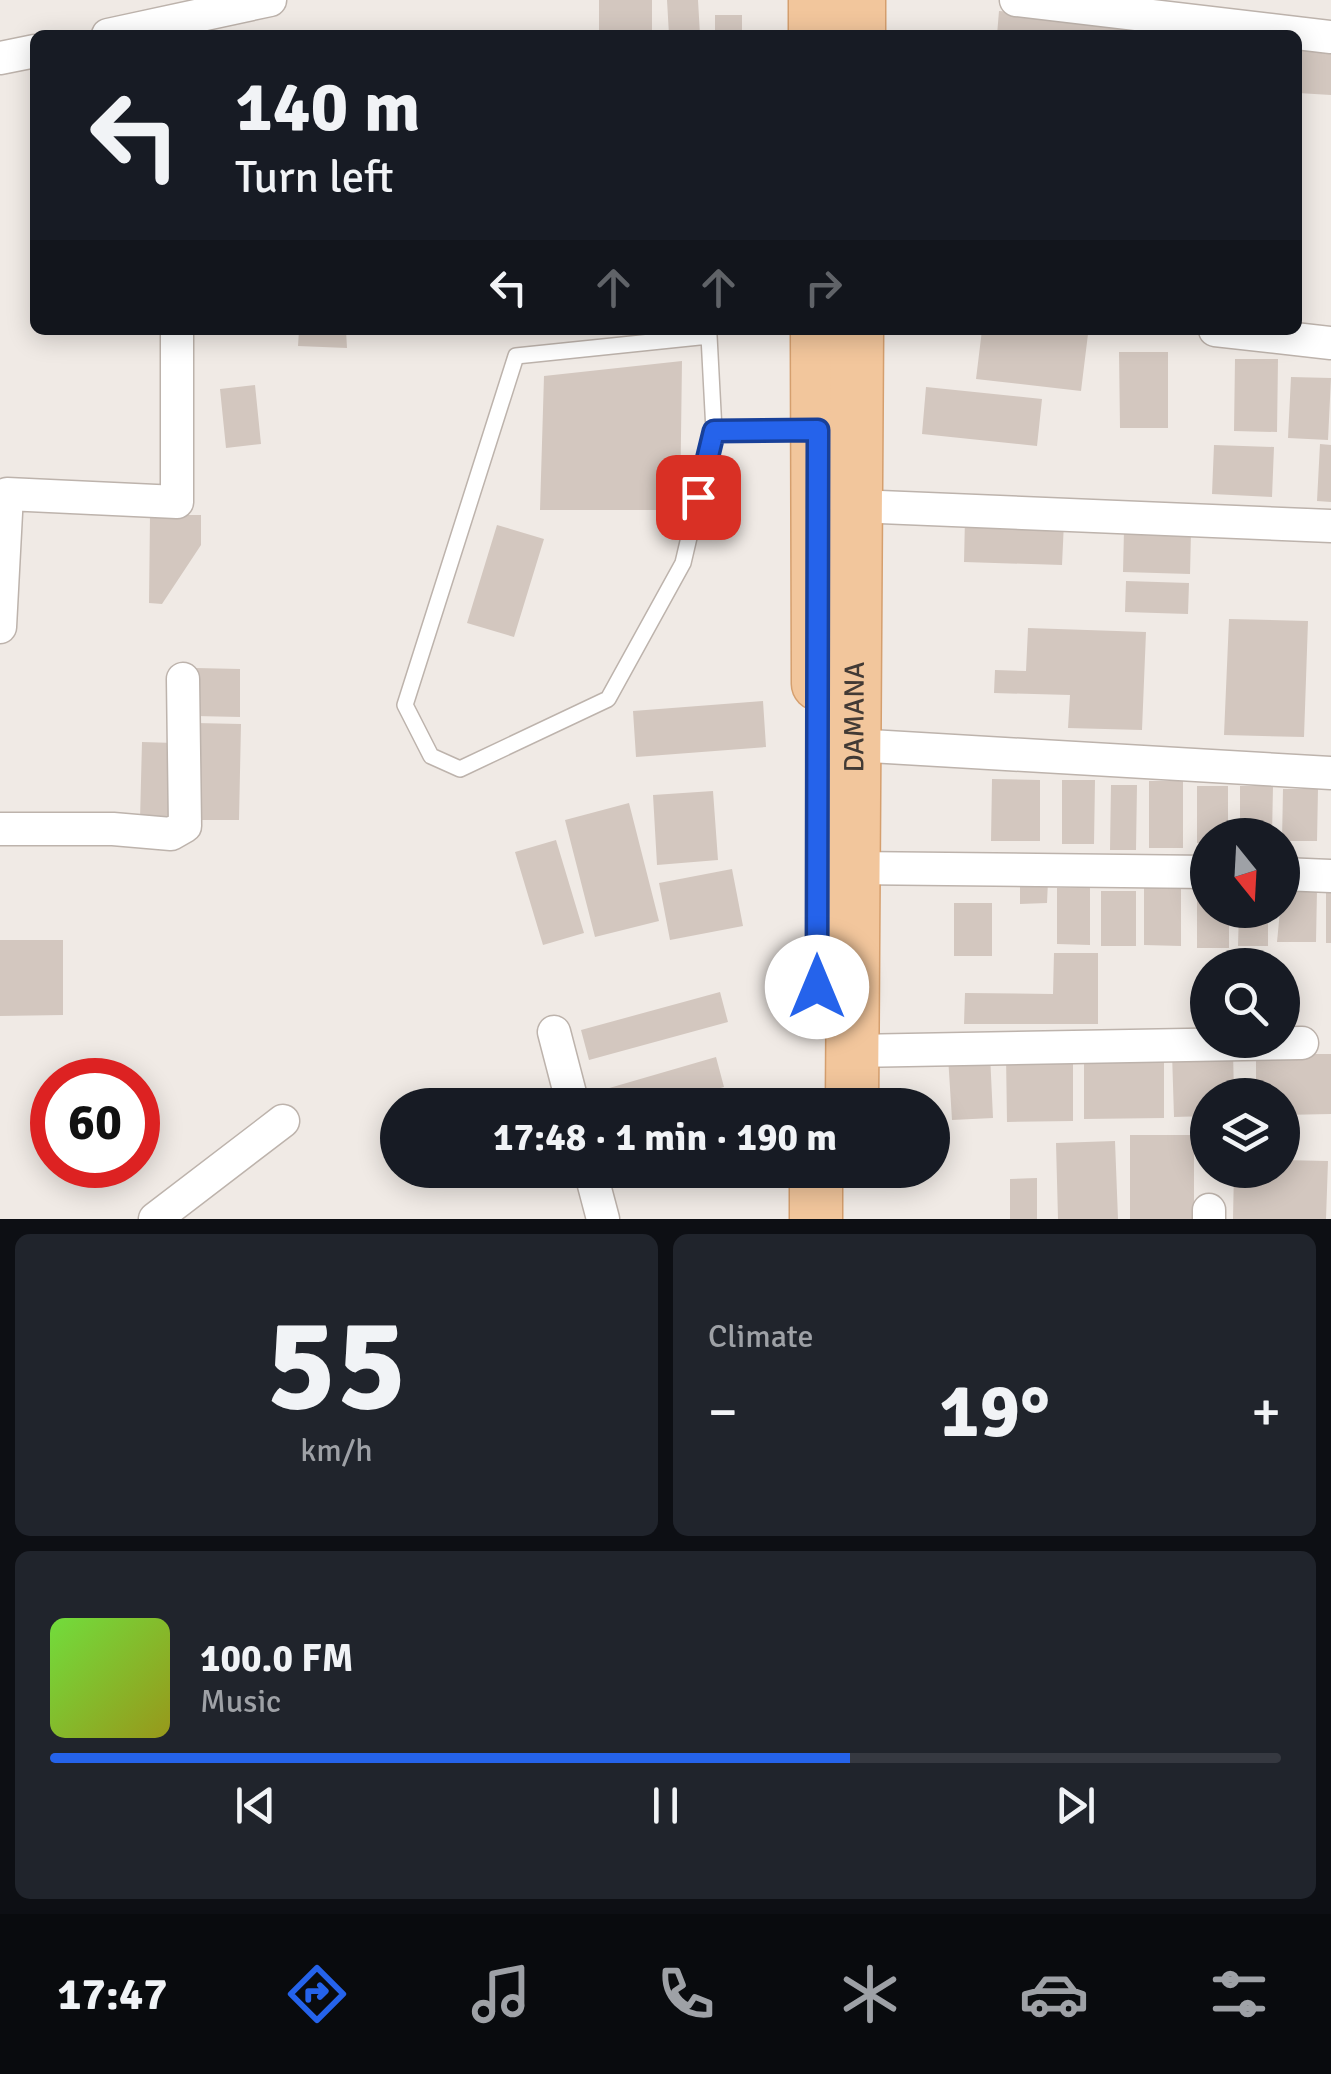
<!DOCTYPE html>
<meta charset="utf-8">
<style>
:root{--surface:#171b24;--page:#20242c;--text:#f1f3f6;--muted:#9ea1a6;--line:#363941;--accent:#2563eb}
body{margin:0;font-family:Signika,sans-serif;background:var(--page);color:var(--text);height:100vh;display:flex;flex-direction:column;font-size:38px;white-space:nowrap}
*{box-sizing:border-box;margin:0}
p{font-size:32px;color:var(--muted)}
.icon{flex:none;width:55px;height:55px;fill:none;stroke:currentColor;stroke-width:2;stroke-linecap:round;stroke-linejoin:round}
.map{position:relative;height:1219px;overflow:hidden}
.details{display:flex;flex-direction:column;gap:15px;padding:15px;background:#0d0f14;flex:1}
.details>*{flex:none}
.hud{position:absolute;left:30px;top:30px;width:1272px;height:305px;border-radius:15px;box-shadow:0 5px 25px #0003;background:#171b24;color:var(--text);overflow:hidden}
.needle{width:65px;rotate:162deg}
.tools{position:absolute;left:1190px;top:818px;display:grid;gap:20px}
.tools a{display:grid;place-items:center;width:110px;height:110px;border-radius:50%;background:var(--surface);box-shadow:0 5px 25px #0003;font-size:50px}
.speed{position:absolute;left:30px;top:1058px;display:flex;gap:20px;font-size:50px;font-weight:700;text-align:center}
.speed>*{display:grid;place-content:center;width:130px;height:130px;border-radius:50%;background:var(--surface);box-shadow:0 5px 25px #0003;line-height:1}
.speed .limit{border:15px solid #d22;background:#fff;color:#111}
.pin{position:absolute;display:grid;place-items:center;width:85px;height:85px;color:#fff;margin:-42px;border-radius:20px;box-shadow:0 5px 15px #0006}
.me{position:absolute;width:110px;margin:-55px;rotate:0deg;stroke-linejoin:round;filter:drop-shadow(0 0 8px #0008)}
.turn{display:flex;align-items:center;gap:35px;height:210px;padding:0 40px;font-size:45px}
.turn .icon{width:130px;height:130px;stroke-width:2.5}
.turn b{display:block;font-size:70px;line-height:85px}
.lanes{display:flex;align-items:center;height:95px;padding:0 40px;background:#0003;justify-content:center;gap:50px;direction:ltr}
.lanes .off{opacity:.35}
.big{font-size:75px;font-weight:700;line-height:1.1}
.details .card{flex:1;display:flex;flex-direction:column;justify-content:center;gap:15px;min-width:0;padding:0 35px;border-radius:15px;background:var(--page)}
.details .dial{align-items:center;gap:0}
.dial b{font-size:130px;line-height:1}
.song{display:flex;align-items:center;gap:30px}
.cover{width:120px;height:120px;border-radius:15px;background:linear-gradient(135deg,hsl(100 70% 55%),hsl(60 70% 35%))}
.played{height:10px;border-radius:5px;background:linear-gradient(90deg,var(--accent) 65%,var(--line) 65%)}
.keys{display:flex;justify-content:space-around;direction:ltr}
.heat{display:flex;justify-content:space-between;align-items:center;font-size:55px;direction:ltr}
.details .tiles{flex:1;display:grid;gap:15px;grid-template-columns:1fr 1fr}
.card:last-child{grid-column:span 2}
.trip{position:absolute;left:380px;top:1088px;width:570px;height:100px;border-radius:50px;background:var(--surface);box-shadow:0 5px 25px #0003;font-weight:700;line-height:100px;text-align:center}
.tabs{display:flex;height:160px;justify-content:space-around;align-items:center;background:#090b0e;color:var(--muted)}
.tabs .icon{width:70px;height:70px}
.tabs .selected{color:var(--accent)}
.tabs b{font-size:45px;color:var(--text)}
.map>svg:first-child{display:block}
.building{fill:#d3c7bf}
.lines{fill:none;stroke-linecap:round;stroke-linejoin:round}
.service-casing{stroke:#bdb3ac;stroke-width:18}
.minor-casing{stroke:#bdb3ac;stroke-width:35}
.primary-casing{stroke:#d59f6e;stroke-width:55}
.service{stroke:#fff;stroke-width:15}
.minor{stroke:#fff;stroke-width:32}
.primary{stroke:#f2c69c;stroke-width:52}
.route-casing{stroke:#184099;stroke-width:25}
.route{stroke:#2563eb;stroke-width:18}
.labels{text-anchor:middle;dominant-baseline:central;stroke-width:8;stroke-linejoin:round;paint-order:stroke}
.street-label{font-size:28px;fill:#423a35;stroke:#fff}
</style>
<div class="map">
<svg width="1331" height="1219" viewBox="0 0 1331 1219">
<rect width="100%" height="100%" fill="#f0eae5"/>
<path class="building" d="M599,0H652V35H599Z
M667,0H698L700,35H669Z
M999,11L1129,21L1128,35H997Z
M715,15H742V35H715Z
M1298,46L1331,48V95L1298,93Z
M299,330H346L347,348L298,346Z
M982,330L1088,334L1081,391L976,379Z
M1119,352H1168V428H1120Z
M1235,359H1278L1277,432L1234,431Z
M682,361L680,510H540L544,376Z
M1291,377L1331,378L1328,440L1288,438Z
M255,385L261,444L226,448L220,389Z
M926,387L1042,399L1037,446L922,434Z
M1320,444L1331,445V502L1317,501Z
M1214,445L1274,447L1272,497L1212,494Z
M150,515H201V545L162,604L149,603Z
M965,519L1064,522L1062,565L964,562Z
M497,525L544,539L514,637L467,623Z
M1124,530L1191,532L1190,574L1123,572Z
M1126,581L1189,583L1188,614L1125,612Z
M1229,619L1308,621L1304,737L1224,735Z
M1028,628L1146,632L1142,730L1068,728L1070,695L994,693L995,670L1026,671Z
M196,668L240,669V717L195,716Z
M763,701L766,747L636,757L633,711Z
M196,723L241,724L239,820H194Z
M142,742L175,743L174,821L140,820Z
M992,779L1040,780V841H991Z
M1062,780H1095L1094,844H1062Z
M1149,781H1183V848H1149Z
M1111,785H1137L1136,850H1110Z
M1197,786H1228V835H1208V843H1197Z
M1240,786H1273L1272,835H1240Z
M1283,789H1318L1317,841H1282Z
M713,791L718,860L657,865L653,795Z
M629,803L659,921L595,937L565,820Z
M556,840L584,933L543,945L515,852Z
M732,869L743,926L670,940L659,883Z
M1020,881H1048L1047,903L1020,904Z
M1144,887H1181V946L1144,945Z
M1057,888H1090V945L1057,944Z
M1197,888H1208V910H1229V948H1197Z
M1282,890H1317L1316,942H1277Z
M1326,890H1331V943H1326Z
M1101,891H1136V946H1101Z
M954,903H992V956H954Z
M1239,910H1268V946H1238Z
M0,940H63V1015L0,1016Z
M1054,953H1098V1024H964L965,993L1053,994Z
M720,992L728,1022L589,1060L581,1030Z
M1233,1052L1234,1095H1208V1116L1174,1117L1172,1053Z
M990,1054L993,1118L952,1120L948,1056Z
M1073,1054V1121L1007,1122L1006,1055Z
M1164,1054V1118L1084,1119V1055Z
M1256,1054H1331V1114L1282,1115V1095H1256Z
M716,1057L724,1087L662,1105H603L599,1091Z
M1130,1135H1194V1219H1130Z
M1115,1141L1118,1219H1058L1056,1143Z
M1282,1160L1328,1161L1326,1219H1233L1234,1170H1282Z
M1037,1178V1219H1010V1179Z"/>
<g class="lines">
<defs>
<path id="service" d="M714,431L709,336L516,356L405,705L431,756L460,769L608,699L683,563L714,431L809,430"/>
<path id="minor" d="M1016,0L1331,37
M108,35L270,0
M0,58L35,51
M1215,330L1331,343
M856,506L1331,526
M0,627L7,494L177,502V330
M853,745L1331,773
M0,829H113L171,834L185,826L183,679
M852,868L1208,872
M1282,874L1331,876
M554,1032L573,1105
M853,1051L1302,1043
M590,1170L603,1219
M1209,1210V1219
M155,1219L283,1121"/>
<g id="primary">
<path d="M815,0V35"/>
<path d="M859,35V0"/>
<path d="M817,330L818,684"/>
<path id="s1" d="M852,1105L857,330"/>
<path d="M816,1219V1170"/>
</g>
</defs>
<use href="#service" class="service-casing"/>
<use href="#minor" class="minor-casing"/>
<use href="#primary" class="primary-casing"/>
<use href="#service" class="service"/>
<use href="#minor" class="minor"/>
<use href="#primary" class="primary"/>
</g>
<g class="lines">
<defs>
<path id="route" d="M698,497L714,431L818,430L817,987"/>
</defs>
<use href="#route" class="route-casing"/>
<use href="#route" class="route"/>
</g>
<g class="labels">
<g class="street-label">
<text stroke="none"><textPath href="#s1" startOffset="388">DAMANA</textPath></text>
</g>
</g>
</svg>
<div class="tools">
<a><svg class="needle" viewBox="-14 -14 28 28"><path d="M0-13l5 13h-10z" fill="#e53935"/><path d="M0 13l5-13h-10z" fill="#9ea1a6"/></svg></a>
<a><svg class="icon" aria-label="search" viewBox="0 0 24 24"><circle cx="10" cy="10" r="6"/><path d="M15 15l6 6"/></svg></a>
<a><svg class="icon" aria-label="layers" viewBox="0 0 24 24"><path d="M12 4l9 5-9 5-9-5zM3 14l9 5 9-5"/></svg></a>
</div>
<div class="speed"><div class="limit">60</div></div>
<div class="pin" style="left:698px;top:497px;background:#d93025"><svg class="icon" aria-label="arrive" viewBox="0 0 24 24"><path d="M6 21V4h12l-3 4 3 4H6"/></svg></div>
<svg class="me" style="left:817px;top:987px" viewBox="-20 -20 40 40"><circle r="19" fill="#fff"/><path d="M0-13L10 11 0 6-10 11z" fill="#2563eb"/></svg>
<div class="trip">17:48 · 1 min · 190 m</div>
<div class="hud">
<div class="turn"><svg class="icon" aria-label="left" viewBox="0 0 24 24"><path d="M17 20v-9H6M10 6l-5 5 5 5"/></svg><div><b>140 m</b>Turn left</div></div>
<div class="lanes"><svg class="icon" aria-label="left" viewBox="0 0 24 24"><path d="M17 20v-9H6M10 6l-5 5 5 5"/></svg><svg class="icon off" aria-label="ahead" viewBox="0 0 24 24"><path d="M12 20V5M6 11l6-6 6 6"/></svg><svg class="icon off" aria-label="ahead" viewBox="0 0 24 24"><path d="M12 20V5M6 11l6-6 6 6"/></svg><svg class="icon off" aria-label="right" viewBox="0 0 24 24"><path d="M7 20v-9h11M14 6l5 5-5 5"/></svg></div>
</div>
</div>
<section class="details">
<div class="tiles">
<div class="card dial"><b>55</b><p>km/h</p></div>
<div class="card"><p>Climate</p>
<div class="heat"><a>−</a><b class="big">19°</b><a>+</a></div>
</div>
<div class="card">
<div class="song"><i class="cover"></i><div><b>100.0 FM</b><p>Music</p></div></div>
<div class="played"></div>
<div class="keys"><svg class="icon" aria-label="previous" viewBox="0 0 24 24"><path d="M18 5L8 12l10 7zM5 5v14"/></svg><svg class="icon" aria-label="pause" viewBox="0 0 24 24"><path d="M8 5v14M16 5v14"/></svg><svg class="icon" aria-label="next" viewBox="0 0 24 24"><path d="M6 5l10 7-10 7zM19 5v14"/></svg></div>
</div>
</div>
</section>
<nav class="tabs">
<b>17:47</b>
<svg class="icon selected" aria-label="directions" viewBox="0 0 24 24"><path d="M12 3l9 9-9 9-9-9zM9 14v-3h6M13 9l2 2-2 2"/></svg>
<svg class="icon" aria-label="music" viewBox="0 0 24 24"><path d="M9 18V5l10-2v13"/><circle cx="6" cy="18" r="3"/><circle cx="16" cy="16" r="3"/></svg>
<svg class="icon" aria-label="phone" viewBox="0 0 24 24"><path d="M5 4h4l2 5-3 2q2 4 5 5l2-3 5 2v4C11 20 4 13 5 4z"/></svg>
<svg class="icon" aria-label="climate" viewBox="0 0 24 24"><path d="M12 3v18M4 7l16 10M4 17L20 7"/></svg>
<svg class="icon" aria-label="car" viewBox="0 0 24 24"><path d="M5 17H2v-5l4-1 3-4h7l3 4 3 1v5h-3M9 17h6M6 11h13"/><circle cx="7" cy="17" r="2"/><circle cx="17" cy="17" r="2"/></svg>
<svg class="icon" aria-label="filters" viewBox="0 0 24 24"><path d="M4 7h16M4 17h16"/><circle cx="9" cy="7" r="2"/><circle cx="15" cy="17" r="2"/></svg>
</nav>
